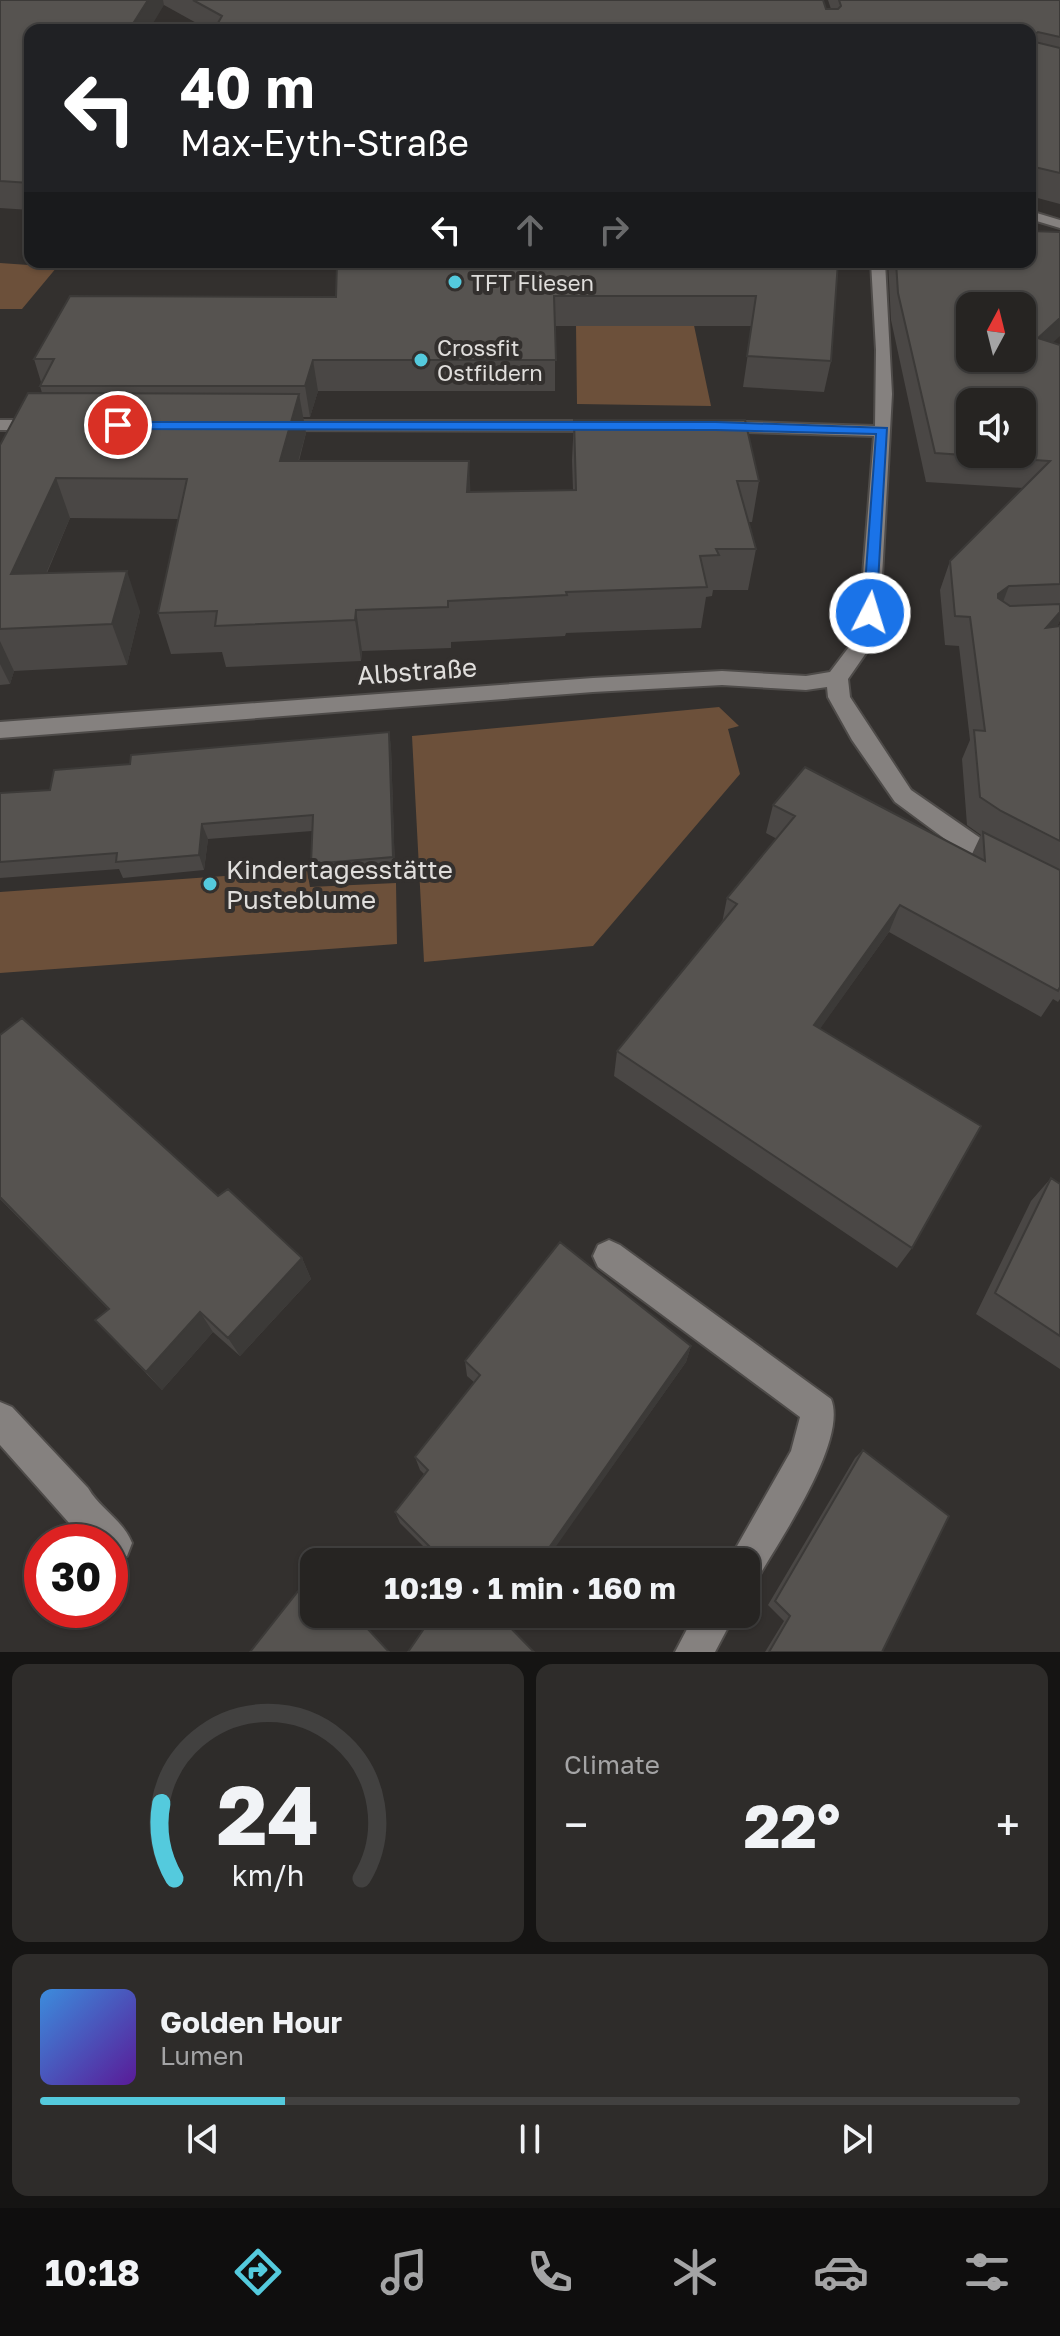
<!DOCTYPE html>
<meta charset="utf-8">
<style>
:root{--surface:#262422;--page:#2e2c2a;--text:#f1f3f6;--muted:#a4a4a5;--line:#424140;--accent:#54cadd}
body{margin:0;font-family:"Golos Text",sans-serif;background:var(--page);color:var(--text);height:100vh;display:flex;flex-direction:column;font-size:30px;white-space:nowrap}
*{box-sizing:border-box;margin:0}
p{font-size:26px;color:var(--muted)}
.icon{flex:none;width:44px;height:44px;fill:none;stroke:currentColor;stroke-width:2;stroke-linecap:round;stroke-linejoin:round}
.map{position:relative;height:1652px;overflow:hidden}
.sheet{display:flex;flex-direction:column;gap:12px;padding:12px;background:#151413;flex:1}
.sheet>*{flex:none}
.hud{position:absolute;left:24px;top:24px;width:1012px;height:244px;border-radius:16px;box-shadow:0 2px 6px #0004,0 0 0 2px var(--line);background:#202124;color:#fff;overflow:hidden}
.needle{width:52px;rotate:7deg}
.buttons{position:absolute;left:956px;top:292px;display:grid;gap:16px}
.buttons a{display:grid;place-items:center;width:80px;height:80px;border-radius:16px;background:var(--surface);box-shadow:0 2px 6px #0004,0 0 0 2px var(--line);font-size:40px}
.speed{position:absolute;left:24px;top:1524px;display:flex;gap:16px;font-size:40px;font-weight:700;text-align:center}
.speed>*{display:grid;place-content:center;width:104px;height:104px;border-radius:50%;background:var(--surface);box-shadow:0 2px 6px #0004,0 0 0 2px var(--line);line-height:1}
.speed .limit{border:12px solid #d22;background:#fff;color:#111}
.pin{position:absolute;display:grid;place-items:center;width:68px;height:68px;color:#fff;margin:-34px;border:4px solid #fff;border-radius:50%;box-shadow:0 2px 8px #0007}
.me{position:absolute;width:88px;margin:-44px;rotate:5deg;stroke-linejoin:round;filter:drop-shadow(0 0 6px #0008)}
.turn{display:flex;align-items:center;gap:28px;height:168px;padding:0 24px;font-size:36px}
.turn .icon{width:104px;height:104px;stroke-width:2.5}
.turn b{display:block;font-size:56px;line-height:68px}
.lanes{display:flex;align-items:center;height:76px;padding:0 24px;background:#0003;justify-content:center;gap:40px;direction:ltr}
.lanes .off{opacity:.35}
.big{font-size:60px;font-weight:700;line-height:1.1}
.sheet .widget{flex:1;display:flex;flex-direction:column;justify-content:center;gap:12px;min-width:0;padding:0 28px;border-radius:16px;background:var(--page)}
.sheet .dial{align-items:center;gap:0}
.dial svg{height:208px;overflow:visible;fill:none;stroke:var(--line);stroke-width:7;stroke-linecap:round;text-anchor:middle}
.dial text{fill:var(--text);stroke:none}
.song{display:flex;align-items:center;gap:24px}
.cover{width:96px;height:96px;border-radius:12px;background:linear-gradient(135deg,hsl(210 70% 55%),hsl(270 70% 35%))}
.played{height:8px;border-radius:4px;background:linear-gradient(90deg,var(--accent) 25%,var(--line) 25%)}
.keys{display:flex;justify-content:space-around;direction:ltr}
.heat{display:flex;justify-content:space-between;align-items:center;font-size:44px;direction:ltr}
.sheet .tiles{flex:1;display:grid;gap:12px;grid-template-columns:1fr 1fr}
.widget:last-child{grid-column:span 2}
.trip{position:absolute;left:300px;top:1548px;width:460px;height:80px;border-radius:16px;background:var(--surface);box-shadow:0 2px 6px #0004,0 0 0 2px var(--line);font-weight:700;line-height:80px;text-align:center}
.dock{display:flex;height:128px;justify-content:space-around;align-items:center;background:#0f0e0e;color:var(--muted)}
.dock .icon{width:56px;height:56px}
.dock .on{color:var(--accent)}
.dock b{font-size:36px;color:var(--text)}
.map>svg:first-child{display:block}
.green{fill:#6c503a}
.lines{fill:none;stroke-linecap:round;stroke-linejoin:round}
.street-casing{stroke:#4e4b49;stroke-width:4}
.street{fill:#85817f;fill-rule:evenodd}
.wall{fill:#4a4745}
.shaded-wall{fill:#3c3a38}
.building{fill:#565350;stroke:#3c3a38;stroke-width:2;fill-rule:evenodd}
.route{fill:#1a73e8;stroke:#114b97;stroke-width:2}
.poi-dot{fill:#54cadd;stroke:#33302e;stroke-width:3}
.labels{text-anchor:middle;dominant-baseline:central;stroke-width:8;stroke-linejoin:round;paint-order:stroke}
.far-poi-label{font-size:22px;fill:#e0dedc;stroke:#33302e;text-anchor:start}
.street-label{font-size:26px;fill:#e0dedc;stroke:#33302e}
.poi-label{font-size:26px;fill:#e0dedc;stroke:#33302e;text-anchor:start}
</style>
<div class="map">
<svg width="1060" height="1652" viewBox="0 0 1060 1652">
<rect width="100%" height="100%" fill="#33302e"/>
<path class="green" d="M0,263L57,267L22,309H0Z
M692,316L711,406L577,404L576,325Z
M719,707L739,726L728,729L740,774L593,946L424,962L412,736Z
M307,870L310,887L396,883L397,944L0,973V892Z"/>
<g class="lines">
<defs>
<path id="street" d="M1030,211L1060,220V228L1030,219Z
M871,262H885L892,394L880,613L875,640L848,679L850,697L911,790L986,842L1060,880V902L968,856L895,802L852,740L828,697L827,687L806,690L722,685L593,692L0,738V722L593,678L722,671L806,676L830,672L855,639L860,613L874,436L713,431L705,426L713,421L875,426L876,350Z
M0,420H44L52,425L44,430H0Z
M273,421H604L612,426L604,431L267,430L265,426L267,422Z
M609,1240L620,1245L831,1399C848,1440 781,1538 759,1576L746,1581V1562H728L791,1451L800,1417L598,1267L593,1256L598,1245Z
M0,1402L12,1407L88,1488C100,1509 123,1520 132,1543L127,1556L114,1561L110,1560V1542H86L0,1445Z
M695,1614H735L715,1652H675Z"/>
</defs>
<use href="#street" class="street-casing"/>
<use href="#street" class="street"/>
</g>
<path class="wall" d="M0,0H823L826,9H831L828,0H1060V204L1030,196V30H209L164,5L30,30V210L0,208Z
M838,262L831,361L824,392L743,387L752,326H555V391H318L310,417H303L306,433L299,461L470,492L573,490L572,460L574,420L759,481L752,522H748L756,549L748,590H713L712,596L706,597L701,628L566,633L565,636L451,642V648L362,651L361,661L226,667L222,652L171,654L158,613L179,519L70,518L47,573L140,611L127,665L14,671L10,684L0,685V445L42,393L40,386L41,382L34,359L336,297Z
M888,262H1030L1053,343L1060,345V620L1057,627L1060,626V999L1058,1002L1053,999L1041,1017L889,932L820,1028L912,1248L897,1268L614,1076L617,1051L722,923L727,898L777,839L766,833L773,805L972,854L981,835L967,825L962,759L970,740L959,646L945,645L940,590L950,561L1023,488L926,482L891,320Z
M389,732L391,748L395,872L315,879L311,864L312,831L208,839L204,870L123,878L119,869L0,878V793L50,790Z
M0,1035L302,1258L311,1279L240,1356L213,1332L162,1390L113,1339L108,1309L0,1199Z
M1051,1178L1060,1184V1369L976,1314L1031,1201Z
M691,1346L686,1362L544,1562H439L400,1523L395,1512L424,1474L420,1470L415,1457L475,1383L467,1376L465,1361Z
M863,1450L882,1652H765L784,1621L768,1605L855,1458Z"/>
<path class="shaded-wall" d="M148,0H163L164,5L149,30H129Z
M1060,318V336L1028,366L1038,338Z
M313,360L318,391L310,417L305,386Z
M299,394L306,433L287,501L280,461Z
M469,461L471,502L467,492Z
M56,478L70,518L28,615L11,574Z
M127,571L140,611L127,665L112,624Z
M1009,586L998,615V594Z
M356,610L362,651L361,661L355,620Z
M1060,612V620L1054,633L1046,628Z
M0,641L14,671L10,684L0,664Z
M389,732L391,748L395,872L393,857Z
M202,824L208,839L204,870L199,855Z
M900,905L889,932L805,1050L814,1025Z
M302,1258L311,1279L240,1356L228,1338Z
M200,1312L213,1332L162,1390L146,1372Z
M691,1346L686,1362L545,1562H539Z
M502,1614H508L501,1624L500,1617Z"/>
<path class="building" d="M0,0H148L129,30H30V183L0,181Z
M193,0H823L826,9H838L841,6L839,0H1060V37L1038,32L1034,35L1035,42L1060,48V173L1030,166V30H214L222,16Z
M1030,231L1060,232V318L1038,338L1060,345V584L1009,586L998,594V598L1010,606L1060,604V612L1046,628L1060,626V841L1001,811L980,797L974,730L985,731L970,617L955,616L950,561L1050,461L935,453L898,293L896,262H1030ZM970,306H1022V358H970ZM970,402H1022V454H970Z
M337,262H838L831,361L747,356L756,296H554L556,360H313L305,386H40L54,359H34L70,296L336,297Z
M28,393L299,394L280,461H469L467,492L576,490L574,420H745L759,481H737L756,549H716L719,555L700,556L707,587L566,592L567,595L448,601V607L356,610L355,620L215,626L217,611L158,613L187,479L56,478L11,574L127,571L112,624L0,629V445Z
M389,732L393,857L311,864L313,815L202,824L199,855L116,862L117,853L0,862V793L50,790L54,770L130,764L131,755Z
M805,767L985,861L983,832L1060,870V987L1058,991L900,905L814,1025L981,1126L912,1248L617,1051L737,904L727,898L795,816L773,805Z
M22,1018L218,1196L228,1189L302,1258L228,1338L200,1312L146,1372L95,1320L109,1309L0,1197V1035Z
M1051,1178L1060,1184V1336L995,1293Z
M560,1242L691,1346L539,1562H445L395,1512L428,1470L415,1457L480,1375L465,1361Z
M863,1450L949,1516L882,1652H769L790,1616L775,1601Z
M314,1571V1614H354L389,1652H250Z
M434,1614H502L500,1617L534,1652H408Z"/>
<path class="route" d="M716,422L887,428L876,617L870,618L863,613L876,434L716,430L118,429L111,425L118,422Z"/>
<g class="poi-dot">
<circle cx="455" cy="282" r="8"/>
<circle cx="421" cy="360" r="8"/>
<circle cx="210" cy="884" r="8"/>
</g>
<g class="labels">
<g class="far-poi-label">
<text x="471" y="282">TFT Fliesen</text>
<text x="437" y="347">Crossfit<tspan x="437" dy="25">Ostfildern</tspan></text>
</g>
<g class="street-label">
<text transform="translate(417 671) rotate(-4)">Albstraße</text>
</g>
<g class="poi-label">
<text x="226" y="869">Kindertagesstätte<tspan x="226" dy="30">Pusteblume</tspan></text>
</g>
</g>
</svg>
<div class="buttons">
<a><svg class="needle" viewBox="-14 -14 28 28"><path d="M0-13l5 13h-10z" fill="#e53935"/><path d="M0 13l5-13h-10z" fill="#a4a4a5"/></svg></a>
<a><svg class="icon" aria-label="sound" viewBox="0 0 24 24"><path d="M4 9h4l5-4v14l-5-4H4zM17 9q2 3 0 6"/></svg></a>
</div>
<div class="speed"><div class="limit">30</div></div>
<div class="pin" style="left:118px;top:425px;background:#d93025"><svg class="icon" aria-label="arrive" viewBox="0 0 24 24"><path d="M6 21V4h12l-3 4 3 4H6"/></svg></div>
<svg class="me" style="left:870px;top:613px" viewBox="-20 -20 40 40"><circle r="17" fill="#1a73e8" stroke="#fff" stroke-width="3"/><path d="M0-11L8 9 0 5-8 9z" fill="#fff"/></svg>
<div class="trip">10:19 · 1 min · 160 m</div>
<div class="hud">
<div class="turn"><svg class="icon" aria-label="left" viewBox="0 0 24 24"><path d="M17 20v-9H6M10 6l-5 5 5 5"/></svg><div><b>40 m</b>Max-Eyth-Straße</div></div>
<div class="lanes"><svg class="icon" aria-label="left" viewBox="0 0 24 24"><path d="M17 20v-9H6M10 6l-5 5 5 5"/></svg><svg class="icon off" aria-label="ahead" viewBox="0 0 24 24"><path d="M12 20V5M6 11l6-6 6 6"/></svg><svg class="icon off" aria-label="right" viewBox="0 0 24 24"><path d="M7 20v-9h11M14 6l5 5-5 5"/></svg></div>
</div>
</div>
<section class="sheet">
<div class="tiles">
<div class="widget dial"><svg viewBox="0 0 100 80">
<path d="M14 69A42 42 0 1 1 86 69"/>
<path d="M14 69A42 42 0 0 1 9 40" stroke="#54cadd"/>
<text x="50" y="56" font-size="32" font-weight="700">24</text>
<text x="50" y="72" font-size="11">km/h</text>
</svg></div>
<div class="widget"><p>Climate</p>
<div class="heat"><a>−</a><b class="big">22°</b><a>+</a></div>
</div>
<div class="widget">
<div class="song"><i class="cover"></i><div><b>Golden Hour</b><p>Lumen</p></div></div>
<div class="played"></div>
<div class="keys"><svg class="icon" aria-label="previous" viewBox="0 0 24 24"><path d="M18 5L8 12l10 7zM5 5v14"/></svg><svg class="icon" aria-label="pause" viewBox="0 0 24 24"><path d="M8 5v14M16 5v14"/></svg><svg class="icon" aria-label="next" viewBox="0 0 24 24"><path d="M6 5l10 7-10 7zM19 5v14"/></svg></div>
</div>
</div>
</section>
<nav class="dock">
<b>10:18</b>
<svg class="icon on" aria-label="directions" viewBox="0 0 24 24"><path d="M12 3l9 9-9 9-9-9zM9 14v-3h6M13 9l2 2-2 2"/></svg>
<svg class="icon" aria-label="music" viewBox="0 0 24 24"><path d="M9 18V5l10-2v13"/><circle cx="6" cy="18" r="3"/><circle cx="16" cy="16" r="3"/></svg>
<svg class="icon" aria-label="phone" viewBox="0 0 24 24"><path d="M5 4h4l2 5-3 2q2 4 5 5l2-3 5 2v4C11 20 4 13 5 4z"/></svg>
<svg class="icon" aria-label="climate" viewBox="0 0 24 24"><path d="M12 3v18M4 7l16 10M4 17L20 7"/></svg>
<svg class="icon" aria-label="car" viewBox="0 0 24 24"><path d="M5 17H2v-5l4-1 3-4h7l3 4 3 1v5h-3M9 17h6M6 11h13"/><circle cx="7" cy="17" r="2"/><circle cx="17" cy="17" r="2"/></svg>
<svg class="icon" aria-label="filters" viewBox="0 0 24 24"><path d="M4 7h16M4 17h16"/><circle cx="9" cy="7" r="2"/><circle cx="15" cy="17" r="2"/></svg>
</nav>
